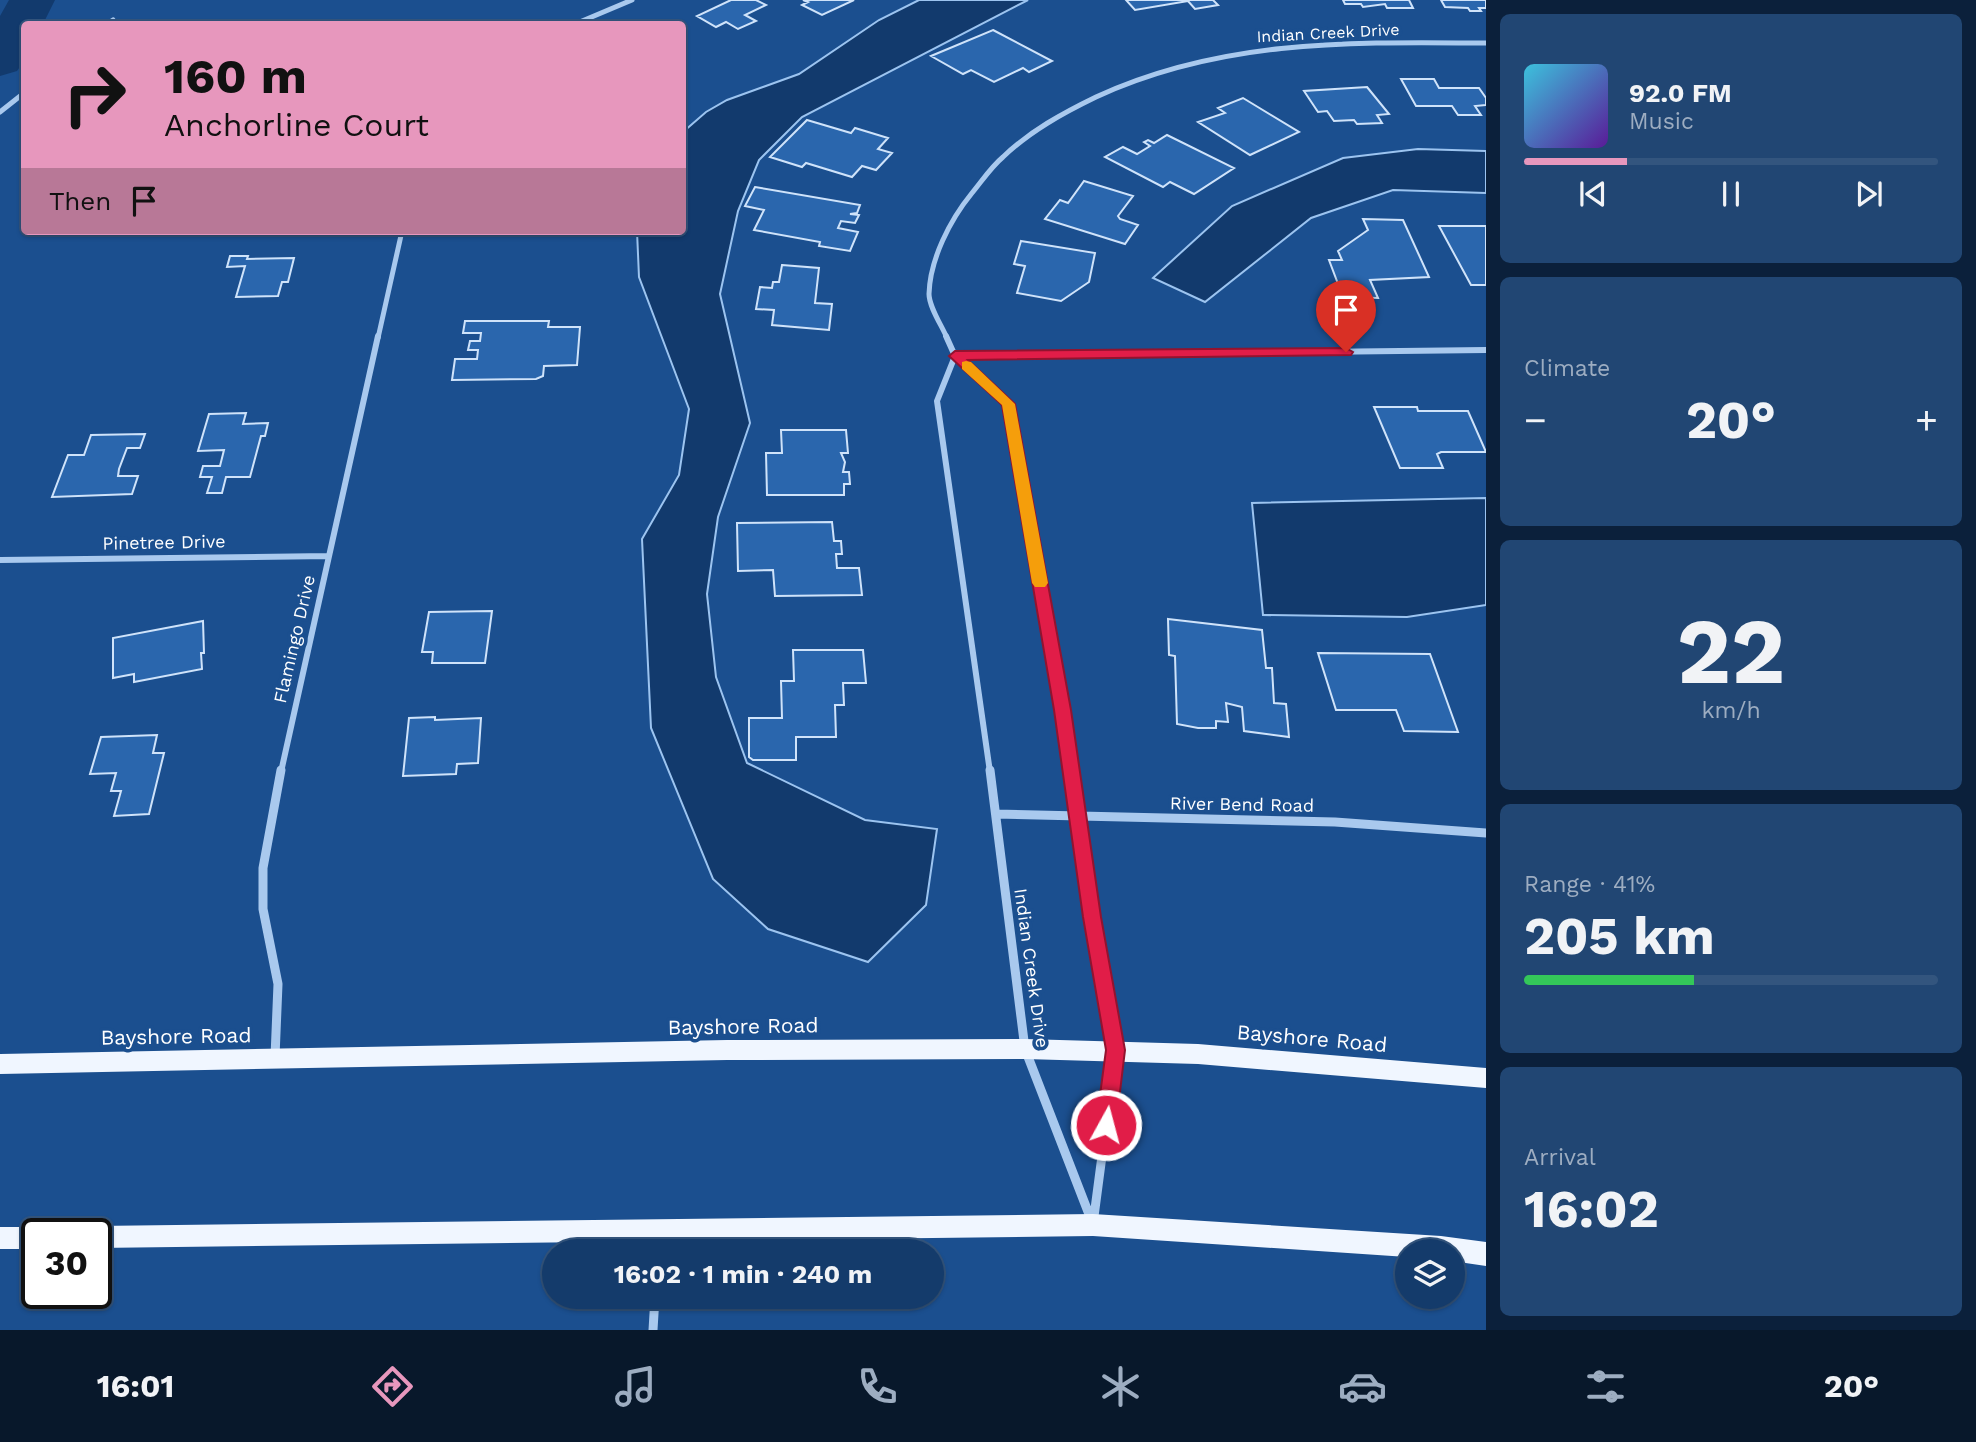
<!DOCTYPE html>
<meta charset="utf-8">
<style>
:root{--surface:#143b6b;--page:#214673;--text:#f1f3f6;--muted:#9dadc1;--line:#33557e;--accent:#e797bd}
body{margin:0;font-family:"Work Sans",sans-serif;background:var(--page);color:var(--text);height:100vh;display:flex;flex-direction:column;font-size:26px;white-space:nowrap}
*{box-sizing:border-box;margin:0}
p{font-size:23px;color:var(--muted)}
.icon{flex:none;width:38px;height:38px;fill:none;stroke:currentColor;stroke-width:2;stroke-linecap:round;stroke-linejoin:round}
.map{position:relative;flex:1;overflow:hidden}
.side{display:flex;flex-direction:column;gap:14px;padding:14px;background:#0b203b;width:490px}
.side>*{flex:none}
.guide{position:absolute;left:21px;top:21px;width:665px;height:214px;border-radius:7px;box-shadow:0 2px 5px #0004,0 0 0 2px var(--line);background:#e797bd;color:#111;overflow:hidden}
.controls{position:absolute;left:1395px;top:1239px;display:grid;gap:14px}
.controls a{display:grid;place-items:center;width:70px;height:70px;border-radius:50%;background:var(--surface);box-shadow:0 2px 5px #0004,0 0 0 2px var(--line);font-size:35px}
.speed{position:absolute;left:21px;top:1218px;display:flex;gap:14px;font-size:35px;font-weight:700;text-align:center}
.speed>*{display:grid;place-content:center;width:91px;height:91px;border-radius:50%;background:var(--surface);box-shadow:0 2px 5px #0004,0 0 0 2px var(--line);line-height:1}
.speed .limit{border:4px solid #111;border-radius:10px;background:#fff;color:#111}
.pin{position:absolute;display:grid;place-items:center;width:60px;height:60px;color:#fff;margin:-72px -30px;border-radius:50% 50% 50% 0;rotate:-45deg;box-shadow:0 0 7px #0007}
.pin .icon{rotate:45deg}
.me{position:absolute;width:77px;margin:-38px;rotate:7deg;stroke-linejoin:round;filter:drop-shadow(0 0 5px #0008)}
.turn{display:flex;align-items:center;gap:24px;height:147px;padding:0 28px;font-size:32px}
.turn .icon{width:91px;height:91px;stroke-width:2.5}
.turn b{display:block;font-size:49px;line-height:60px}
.then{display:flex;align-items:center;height:66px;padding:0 28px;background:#0003;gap:14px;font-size:26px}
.big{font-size:52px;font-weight:700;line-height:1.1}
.side .tile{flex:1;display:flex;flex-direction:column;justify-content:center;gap:10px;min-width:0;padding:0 24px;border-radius:10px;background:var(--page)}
.side .dial{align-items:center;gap:0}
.dial b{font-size:91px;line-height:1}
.song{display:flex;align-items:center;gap:21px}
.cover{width:84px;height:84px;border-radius:10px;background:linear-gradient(135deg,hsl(190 70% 55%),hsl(270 70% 35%))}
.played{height:7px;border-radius:4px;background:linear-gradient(90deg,var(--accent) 25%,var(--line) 25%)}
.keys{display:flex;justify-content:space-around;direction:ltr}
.heat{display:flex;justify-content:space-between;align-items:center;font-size:38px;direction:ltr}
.charge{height:10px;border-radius:5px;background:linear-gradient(90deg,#34c759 41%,var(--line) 0)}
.trip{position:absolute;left:542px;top:1239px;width:402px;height:70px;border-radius:35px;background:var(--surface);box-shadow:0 2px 5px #0004,0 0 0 2px var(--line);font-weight:700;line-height:70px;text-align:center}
.dock{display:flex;height:112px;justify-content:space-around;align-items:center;background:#08182b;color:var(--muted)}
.dock .icon{width:49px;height:49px}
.dock .active{color:var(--accent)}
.dock b{font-size:32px;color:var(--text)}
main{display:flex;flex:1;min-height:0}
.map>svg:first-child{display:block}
.water{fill:#123a6d;stroke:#9cc4f0;stroke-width:2}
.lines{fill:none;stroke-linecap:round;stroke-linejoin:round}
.river{fill:#123a6d;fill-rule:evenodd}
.building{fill:#2a66ad;stroke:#cfe3fa;stroke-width:2}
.minor-far2{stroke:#a9c9ee;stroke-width:5}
.minor-far1{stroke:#a9c9ee;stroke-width:6}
.minor{stroke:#a9c9ee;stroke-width:9}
.primary{fill:#f0f6ff;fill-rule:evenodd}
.route{fill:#e11d48;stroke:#92132f;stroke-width:2}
.slow{fill:#f59e0b}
.labels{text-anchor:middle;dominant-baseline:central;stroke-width:7;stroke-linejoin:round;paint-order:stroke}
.far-street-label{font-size:16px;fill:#fff;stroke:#1b4f8f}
.street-label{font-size:18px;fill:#fff;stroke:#1b4f8f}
.near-street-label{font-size:21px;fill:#fff;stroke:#1b4f8f}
</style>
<main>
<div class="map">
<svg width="1486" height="1330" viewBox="0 0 1486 1330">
<rect width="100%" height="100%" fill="#1b4f8f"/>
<path class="water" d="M919,0H1028L802,117L759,160L738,211L720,294L750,423L718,517L707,594L716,677L747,763L865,820L937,829L926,905L868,962L768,929L713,879L651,728L642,539L679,475L689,409L639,277L637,231H682L683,132L706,112L727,100L799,74L879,20Z
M1418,149L1486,151V193L1393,190L1311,218L1205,302L1153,278L1232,206L1343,158Z
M1486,498V605L1407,617L1263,615L1252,503Z"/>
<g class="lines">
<path class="river" d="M9,0H55L43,24H24V61L17,71L0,76V16Z"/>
</g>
<path class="building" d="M731,0H756L766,5L745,15L756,21L738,29L726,22L716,27L697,16Z
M803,0H854L822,15L802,5L808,2Z
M1126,0H1213L1218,5L1195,9L1188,1L1135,10Z
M1343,0H1409L1413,8H1387L1385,4L1363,7L1361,4H1345Z
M1441,0H1486V8H1479L1481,11H1470L1468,8L1445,7Z
M993,30L1052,61L1029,72L1023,68L994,82L971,70L963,74L931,56Z
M1401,79H1434L1439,88H1479L1486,98V105L1475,106L1481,115H1458L1452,106H1416Z
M1367,87L1389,114L1377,115L1382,123L1357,124L1354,120L1334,121L1327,111L1318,112L1304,91Z
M1243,98L1299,132L1250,155L1198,122L1225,113L1218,108Z
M807,120L851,133L855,128L888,138L878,149L892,153L876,170L862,166L852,177L806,163L802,167L770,157Z
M1167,135L1234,168L1194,194L1170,182L1163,187L1105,157L1123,147L1137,154L1150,146L1144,142L1148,140L1154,143Z
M1084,181L1133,196L1118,216L1120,219L1138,225L1125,244L1045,219L1060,200L1068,203Z
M755,187L860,205L857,213L850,214L859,215L855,223L841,221L838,228L858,232L850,251L819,246L820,242L754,230L764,210L745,206Z
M1363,219L1403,220L1429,277L1370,280L1378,298L1343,297L1329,260H1342L1338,251L1368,230Z
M1439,226H1486V285H1471Z
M489,231H574L488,236Z
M1021,241L1095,253L1089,282L1061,301L1017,293L1025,266L1014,264Z
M230,256H248L247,259L294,258L288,282H282L278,296L236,297L245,266L227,267Z
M782,265L819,268L815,303L832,304L829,330L772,325L774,310L756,309L760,287L772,288L773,282H779Z
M465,321H549L548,327H580L577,365L544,366L543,376L536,379L452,380L455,359H477L478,350H468L470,341H480L481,333H463Z
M1374,407H1417L1418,411H1468L1486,452H1441L1437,454L1443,468H1400Z
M246,413L243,424L268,423L265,436H261L250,477H226L222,493H207L212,477H200L203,466H220L224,450L198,451L209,414Z
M781,430H846L848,453H841L845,462L843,472H849L850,484H844V495H767L766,453H782Z
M145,434L140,448H127L119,469L118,476H138L132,494L52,497L68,455H84L91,435Z
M832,522L834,541H841L842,554H836L837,568H859L862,595L775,596L773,570L738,571L737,523Z
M492,611L485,663H432L433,652H422L429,612Z
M1168,619L1262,630L1266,668H1272L1274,703L1286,704L1289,737L1244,731L1242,707L1226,703L1228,722L1216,721V728H1198L1177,724L1175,656L1169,655Z
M203,621L204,653H201L202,669L134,682V674L113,678V638Z
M793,650H863L866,683H843L844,705H835L836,737H796V760H753L749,757V718H782L781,681H794Z
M1318,653L1430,654L1458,732L1404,731L1396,710H1336Z
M435,717V720L481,718L478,763L457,764L456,774L403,776L409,718Z
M157,735L153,753H164L149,814L114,816L121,791H111L116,773L90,774L101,737Z"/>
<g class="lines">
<path class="minor-far2" d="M107,24L113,20
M575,24L632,0
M0,112L24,93
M378,338L402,231
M947,338C942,326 929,307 929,294C930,259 950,220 972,193C982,181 991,167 1003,157C1030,131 1063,113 1096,97C1222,39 1351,42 1486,43"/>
<path class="minor-far1" d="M946,336L955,356L1009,404L1071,772
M955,356L937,401L990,772
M956,356L1486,350
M0,560L329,556
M281,772L378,336"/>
<path class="minor" d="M990,770L1025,1049L1092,1222
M1071,770L1092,917L1116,1050L1093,1224
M996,814L1335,822L1486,833
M275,1057L278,984L263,909V868L281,770
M656,1251L657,1233
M653,1330L655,1297"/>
<path class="primary" d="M1025,1039L1198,1044L1486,1068V1088L1198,1064L1025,1059L727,1060L0,1074V1054L727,1040Z
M1093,1214L1441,1236L1486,1242V1266L1452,1261V1251H1407V1257L1093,1236L96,1248V1234H86L88,1229L96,1226Z
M0,1227H37L45,1230L47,1234H37V1249H0Z"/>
</g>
<path class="route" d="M1346,348L1353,352L1351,355L968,360L1015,404L1071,710L1101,917L1125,1050L1116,1125L1113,1132L1106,1134L1099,1132L1096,1125L1106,1050L1083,917L1054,710L1002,405L949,356L955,351Z"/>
<path class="slow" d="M966,361L971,362L1015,404L1048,583L1045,587H1035L1032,583L1002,405L962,369V362Z"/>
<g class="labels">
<g class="far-street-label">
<text transform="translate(1328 33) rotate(-3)">Indian Creek Drive</text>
</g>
<g class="street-label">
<text transform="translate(164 542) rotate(-1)">Pinetree Drive</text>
<text transform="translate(294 639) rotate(-77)">Flamingo Drive</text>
<text transform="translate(1242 804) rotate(1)">River Bend Road</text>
<text transform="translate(1032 968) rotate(82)">Indian Creek Drive</text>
</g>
<g class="near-street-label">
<text transform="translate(743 1026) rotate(-1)">Bayshore Road</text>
<text transform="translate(176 1036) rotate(-1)">Bayshore Road</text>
<text transform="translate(1312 1038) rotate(5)">Bayshore Road</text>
</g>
</g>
</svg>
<div class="controls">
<a><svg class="icon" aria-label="layers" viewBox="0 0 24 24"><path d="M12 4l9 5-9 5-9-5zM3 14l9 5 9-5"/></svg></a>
</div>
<div class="speed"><div class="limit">30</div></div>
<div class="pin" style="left:1346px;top:352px;background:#d93025"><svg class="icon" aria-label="arrive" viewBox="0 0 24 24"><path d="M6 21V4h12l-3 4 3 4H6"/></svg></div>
<svg class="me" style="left:1106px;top:1125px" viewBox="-20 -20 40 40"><circle r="17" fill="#e11d48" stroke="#fff" stroke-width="3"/><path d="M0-11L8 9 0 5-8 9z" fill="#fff"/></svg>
<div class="trip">16:02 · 1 min · 240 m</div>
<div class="guide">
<div class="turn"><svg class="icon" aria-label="right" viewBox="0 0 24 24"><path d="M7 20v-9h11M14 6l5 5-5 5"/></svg><div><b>160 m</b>Anchorline Court</div></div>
<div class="then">Then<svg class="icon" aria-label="arrive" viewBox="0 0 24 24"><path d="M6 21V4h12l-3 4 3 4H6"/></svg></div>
</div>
</div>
<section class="side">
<div class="tile">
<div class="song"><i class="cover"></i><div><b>92.0 FM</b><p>Music</p></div></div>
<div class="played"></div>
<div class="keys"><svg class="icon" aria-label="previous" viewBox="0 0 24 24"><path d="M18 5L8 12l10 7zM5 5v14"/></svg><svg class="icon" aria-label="pause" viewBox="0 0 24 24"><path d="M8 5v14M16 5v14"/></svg><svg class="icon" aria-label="next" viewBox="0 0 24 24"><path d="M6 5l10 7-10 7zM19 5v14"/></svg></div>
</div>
<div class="tile"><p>Climate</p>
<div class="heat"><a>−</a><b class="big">20°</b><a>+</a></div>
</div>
<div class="tile dial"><b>22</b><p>km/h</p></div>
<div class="tile"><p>Range · 41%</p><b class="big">205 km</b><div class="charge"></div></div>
<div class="tile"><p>Arrival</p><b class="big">16:02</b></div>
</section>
</main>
<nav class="dock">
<b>16:01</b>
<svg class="icon active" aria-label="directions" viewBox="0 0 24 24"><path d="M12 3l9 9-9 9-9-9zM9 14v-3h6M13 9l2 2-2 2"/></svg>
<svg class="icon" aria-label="music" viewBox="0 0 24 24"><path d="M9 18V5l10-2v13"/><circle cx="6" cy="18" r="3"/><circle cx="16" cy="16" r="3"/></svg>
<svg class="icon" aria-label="phone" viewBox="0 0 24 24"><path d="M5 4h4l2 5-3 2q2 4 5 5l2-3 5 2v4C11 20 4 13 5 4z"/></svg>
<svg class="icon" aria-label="climate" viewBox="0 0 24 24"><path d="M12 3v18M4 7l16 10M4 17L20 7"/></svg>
<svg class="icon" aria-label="car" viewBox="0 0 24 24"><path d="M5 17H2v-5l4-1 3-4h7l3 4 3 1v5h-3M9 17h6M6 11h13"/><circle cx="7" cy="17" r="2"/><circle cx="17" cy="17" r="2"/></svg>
<svg class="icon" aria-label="filters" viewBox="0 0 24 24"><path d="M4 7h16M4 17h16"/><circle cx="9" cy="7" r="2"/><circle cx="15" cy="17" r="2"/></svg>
<b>20°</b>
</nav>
